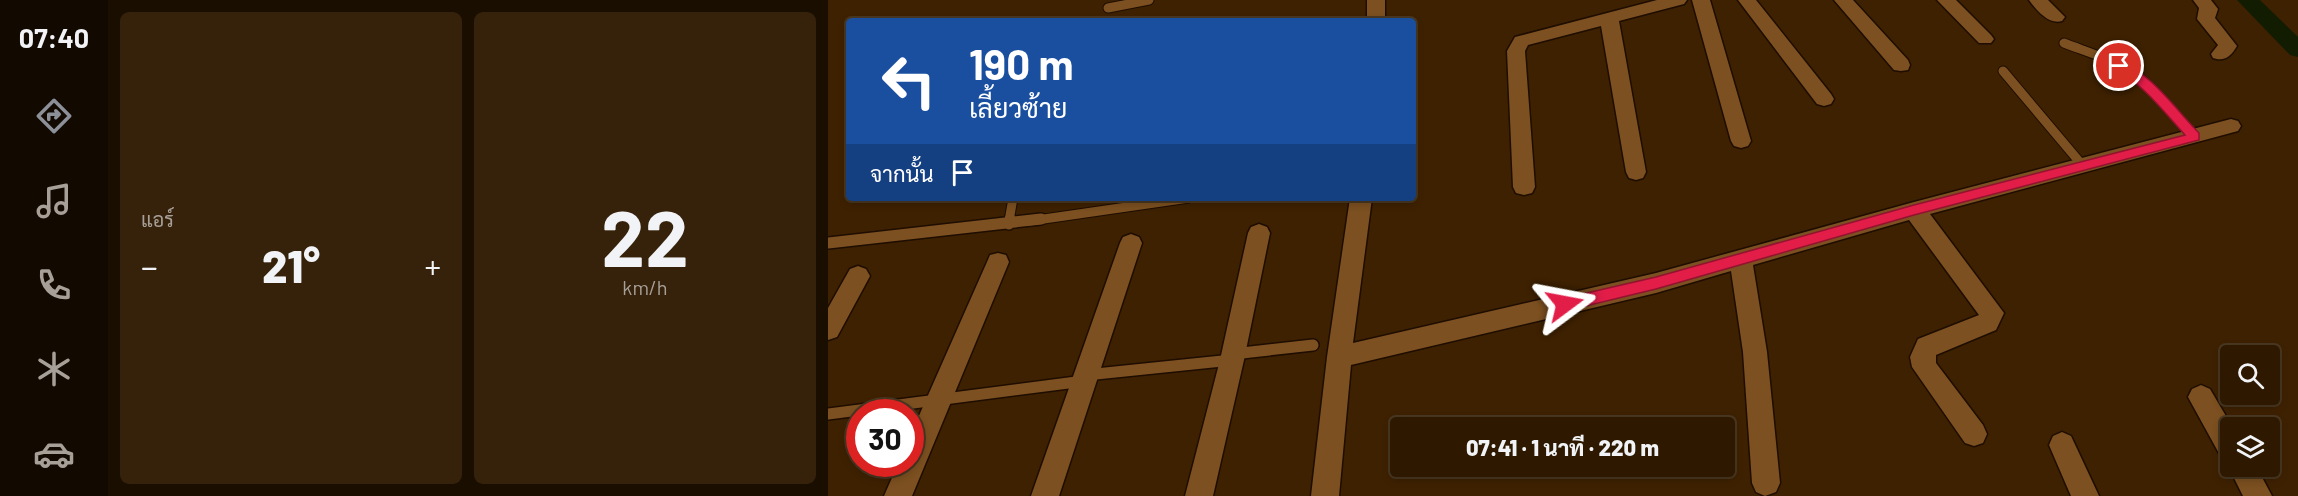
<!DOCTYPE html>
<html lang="th">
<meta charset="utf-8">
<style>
:root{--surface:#2e1900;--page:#36220a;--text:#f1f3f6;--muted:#a7a099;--line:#493822;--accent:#8c9099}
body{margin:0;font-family:Barlow,Sarabun,sans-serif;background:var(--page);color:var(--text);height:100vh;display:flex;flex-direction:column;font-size:22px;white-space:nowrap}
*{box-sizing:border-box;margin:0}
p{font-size:20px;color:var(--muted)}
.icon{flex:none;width:33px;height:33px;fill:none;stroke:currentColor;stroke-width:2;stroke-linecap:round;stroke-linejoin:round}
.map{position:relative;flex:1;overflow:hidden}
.side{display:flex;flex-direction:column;gap:12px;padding:12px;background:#190e00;width:720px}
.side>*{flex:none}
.guide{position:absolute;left:18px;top:18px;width:570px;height:183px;border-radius:6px;box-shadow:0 3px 9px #0003,0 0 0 2px var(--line);background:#1a4fa0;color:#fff;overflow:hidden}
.fabs{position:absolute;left:1392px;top:345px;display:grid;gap:12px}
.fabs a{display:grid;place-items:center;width:60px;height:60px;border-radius:6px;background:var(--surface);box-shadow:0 3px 9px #0003,0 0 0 2px var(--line);font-size:30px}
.speed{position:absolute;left:18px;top:399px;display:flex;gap:12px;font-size:30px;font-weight:700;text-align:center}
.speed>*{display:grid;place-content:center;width:78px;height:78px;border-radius:50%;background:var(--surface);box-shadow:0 3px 9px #0003,0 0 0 2px var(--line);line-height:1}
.speed .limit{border:9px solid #d22;background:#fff;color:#111}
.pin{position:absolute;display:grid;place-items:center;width:51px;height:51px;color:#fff;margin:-26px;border:3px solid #fff;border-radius:50%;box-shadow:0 2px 6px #0007}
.me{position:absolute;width:66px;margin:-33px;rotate:77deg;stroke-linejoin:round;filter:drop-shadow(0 0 4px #0008)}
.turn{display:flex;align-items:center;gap:21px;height:126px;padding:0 24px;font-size:27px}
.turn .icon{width:78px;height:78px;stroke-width:2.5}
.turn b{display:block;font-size:42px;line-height:51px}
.then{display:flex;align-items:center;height:57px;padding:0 24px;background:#0003;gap:12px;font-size:22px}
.big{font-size:45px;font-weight:800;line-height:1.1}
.side .card{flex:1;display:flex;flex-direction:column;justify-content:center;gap:9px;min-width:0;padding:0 21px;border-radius:9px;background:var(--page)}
.side .dial{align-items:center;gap:0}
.dial b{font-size:78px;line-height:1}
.heat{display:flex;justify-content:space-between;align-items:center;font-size:33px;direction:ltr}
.side .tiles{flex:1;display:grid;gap:12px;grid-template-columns:repeat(2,1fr)}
.trip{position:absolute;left:562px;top:417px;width:345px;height:60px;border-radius:6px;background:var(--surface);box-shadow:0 3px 9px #0003,0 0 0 2px var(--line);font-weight:800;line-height:60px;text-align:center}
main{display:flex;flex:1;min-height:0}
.dock{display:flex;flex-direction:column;width:108px;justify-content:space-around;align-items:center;background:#120a00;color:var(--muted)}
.dock .icon{width:42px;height:42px}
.dock .active{color:var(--accent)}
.dock b{font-size:27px;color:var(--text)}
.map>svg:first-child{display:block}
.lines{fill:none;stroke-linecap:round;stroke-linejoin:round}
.canal{fill:#121c00;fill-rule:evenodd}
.service-far1-casing{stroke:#1e0d00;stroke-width:11}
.service-casing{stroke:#1e0d00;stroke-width:14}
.minor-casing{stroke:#1e0d00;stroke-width:3}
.service-far1{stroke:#7c5020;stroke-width:9}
.service{stroke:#7c5020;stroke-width:11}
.minor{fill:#7c5020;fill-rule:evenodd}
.route{fill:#e11d48;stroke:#92132f;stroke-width:1.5}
</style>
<main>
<nav class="dock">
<b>07:40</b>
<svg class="icon active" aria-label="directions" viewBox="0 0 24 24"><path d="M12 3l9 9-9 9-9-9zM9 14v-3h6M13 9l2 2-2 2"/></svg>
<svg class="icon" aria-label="music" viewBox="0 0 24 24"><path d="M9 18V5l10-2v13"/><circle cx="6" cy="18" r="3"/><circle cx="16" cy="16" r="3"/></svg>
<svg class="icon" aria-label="phone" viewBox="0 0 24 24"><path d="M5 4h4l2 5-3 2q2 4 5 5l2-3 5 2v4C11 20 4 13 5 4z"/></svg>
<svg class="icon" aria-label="climate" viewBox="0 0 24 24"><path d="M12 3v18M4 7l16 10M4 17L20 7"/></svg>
<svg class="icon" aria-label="car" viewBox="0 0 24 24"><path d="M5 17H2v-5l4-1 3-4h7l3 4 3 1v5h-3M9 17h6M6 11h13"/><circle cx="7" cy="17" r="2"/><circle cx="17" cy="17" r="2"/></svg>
</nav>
<section class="side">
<div class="tiles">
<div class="card"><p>แอร์</p>
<div class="heat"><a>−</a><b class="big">21°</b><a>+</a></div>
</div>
<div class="card dial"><b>22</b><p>km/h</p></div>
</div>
</section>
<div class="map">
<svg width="1470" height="496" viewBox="0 0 1470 496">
<rect width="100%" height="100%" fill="#3e2100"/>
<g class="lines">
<path class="canal" d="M1409,0H1432L1470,37V57L1462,55Z"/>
<defs>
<path id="service-far1" d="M280,8L321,0
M1236,43C1259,52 1284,59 1305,73C1329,90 1347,115 1367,137
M1175,71L1255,166
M181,221L185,198
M202,221L361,198"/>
<path id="service" d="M181,224L182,219
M0,243L213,219
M405,354L485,345
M258,375L404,360
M0,414L256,381"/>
<path id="minor" d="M539,0H557V21H539Z
M829,0H859L856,4L791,21L818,172L815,178L808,180L801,178L798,172L773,26L700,45L697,51L707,187L704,193L696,195L688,193L685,187L679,51L687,37Z
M864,0H882L923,141L920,146L913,148L906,146L903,141Z
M910,0H928L1003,94L1006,99L1003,104L996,106L989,104Z
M1006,0H1025L1080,60L1082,65L1080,70L1073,71L1066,70Z
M1109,0H1128L1163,35L1166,39L1163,43H1151Z
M1201,0H1220L1237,17L1234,21C1221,25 1209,11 1201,0Z
M1365,0H1383L1390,9L1387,18L1409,46C1403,56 1397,62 1385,58L1383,54L1390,45L1369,19L1371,8Z
M1403,119L1410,121L1413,126L1410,131L1102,214L1176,313L1168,330L1108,355V363L1155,425L1159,434L1155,443L1146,446L1137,443L1084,367L1082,357L1090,339L1151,315L1081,220L925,265L939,352L952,483L948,492L937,496L928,492L924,483L915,352L903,271L828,293L523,365L511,496H483L499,357L522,198H544L525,343L828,273L1086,202Z
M431,224L439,227L442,233L416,360L385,496H357L392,360L420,233L423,227Z
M303,234L311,237L314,243L231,496H203L292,243L295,237Z
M170,253L178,255L181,262L84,496H56L70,464H82V436L159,262L162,255Z
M30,266L38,269L42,276L9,337L0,340V308L22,269Z
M1373,385L1382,389L1405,428H1402V466H1428L1444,496H1415L1400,466L1402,461L1393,457L1360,397L1364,389Z
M1234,432L1243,436L1271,496H1243L1221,445L1225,436Z"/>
</defs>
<use href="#service-far1" class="service-far1-casing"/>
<use href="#service" class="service-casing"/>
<use href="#minor" class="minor-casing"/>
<use href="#service-far1" class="service-far1"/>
<use href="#service" class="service"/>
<use href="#minor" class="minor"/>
</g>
<path class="route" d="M1291,62C1323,72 1348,110 1371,133V140L1086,215L828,289L737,311L732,309L730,304L732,300L737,298L828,277L1086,205L1357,135C1335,111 1315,84 1287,69V63Z"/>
</svg>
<div class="fabs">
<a><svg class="icon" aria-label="search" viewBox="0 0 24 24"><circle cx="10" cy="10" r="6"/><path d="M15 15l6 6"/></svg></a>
<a><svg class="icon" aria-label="layers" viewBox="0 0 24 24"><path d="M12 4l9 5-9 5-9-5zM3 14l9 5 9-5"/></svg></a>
</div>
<div class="speed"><div class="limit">30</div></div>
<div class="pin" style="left:1291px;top:66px;background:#d93025"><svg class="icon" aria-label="arrive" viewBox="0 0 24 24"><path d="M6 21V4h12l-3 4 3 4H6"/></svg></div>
<svg class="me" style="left:737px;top:304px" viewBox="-20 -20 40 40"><path d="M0-17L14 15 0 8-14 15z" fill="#e11d48" stroke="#fff" stroke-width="4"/></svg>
<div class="trip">07:41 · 1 นาที · 220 m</div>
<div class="guide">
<div class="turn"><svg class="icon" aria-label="left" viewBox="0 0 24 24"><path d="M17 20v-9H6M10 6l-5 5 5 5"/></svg><div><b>190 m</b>เลี้ยวซ้าย</div></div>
<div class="then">จากนั้น<svg class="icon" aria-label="arrive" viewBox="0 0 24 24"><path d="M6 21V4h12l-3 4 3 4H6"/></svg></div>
</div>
</div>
</main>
